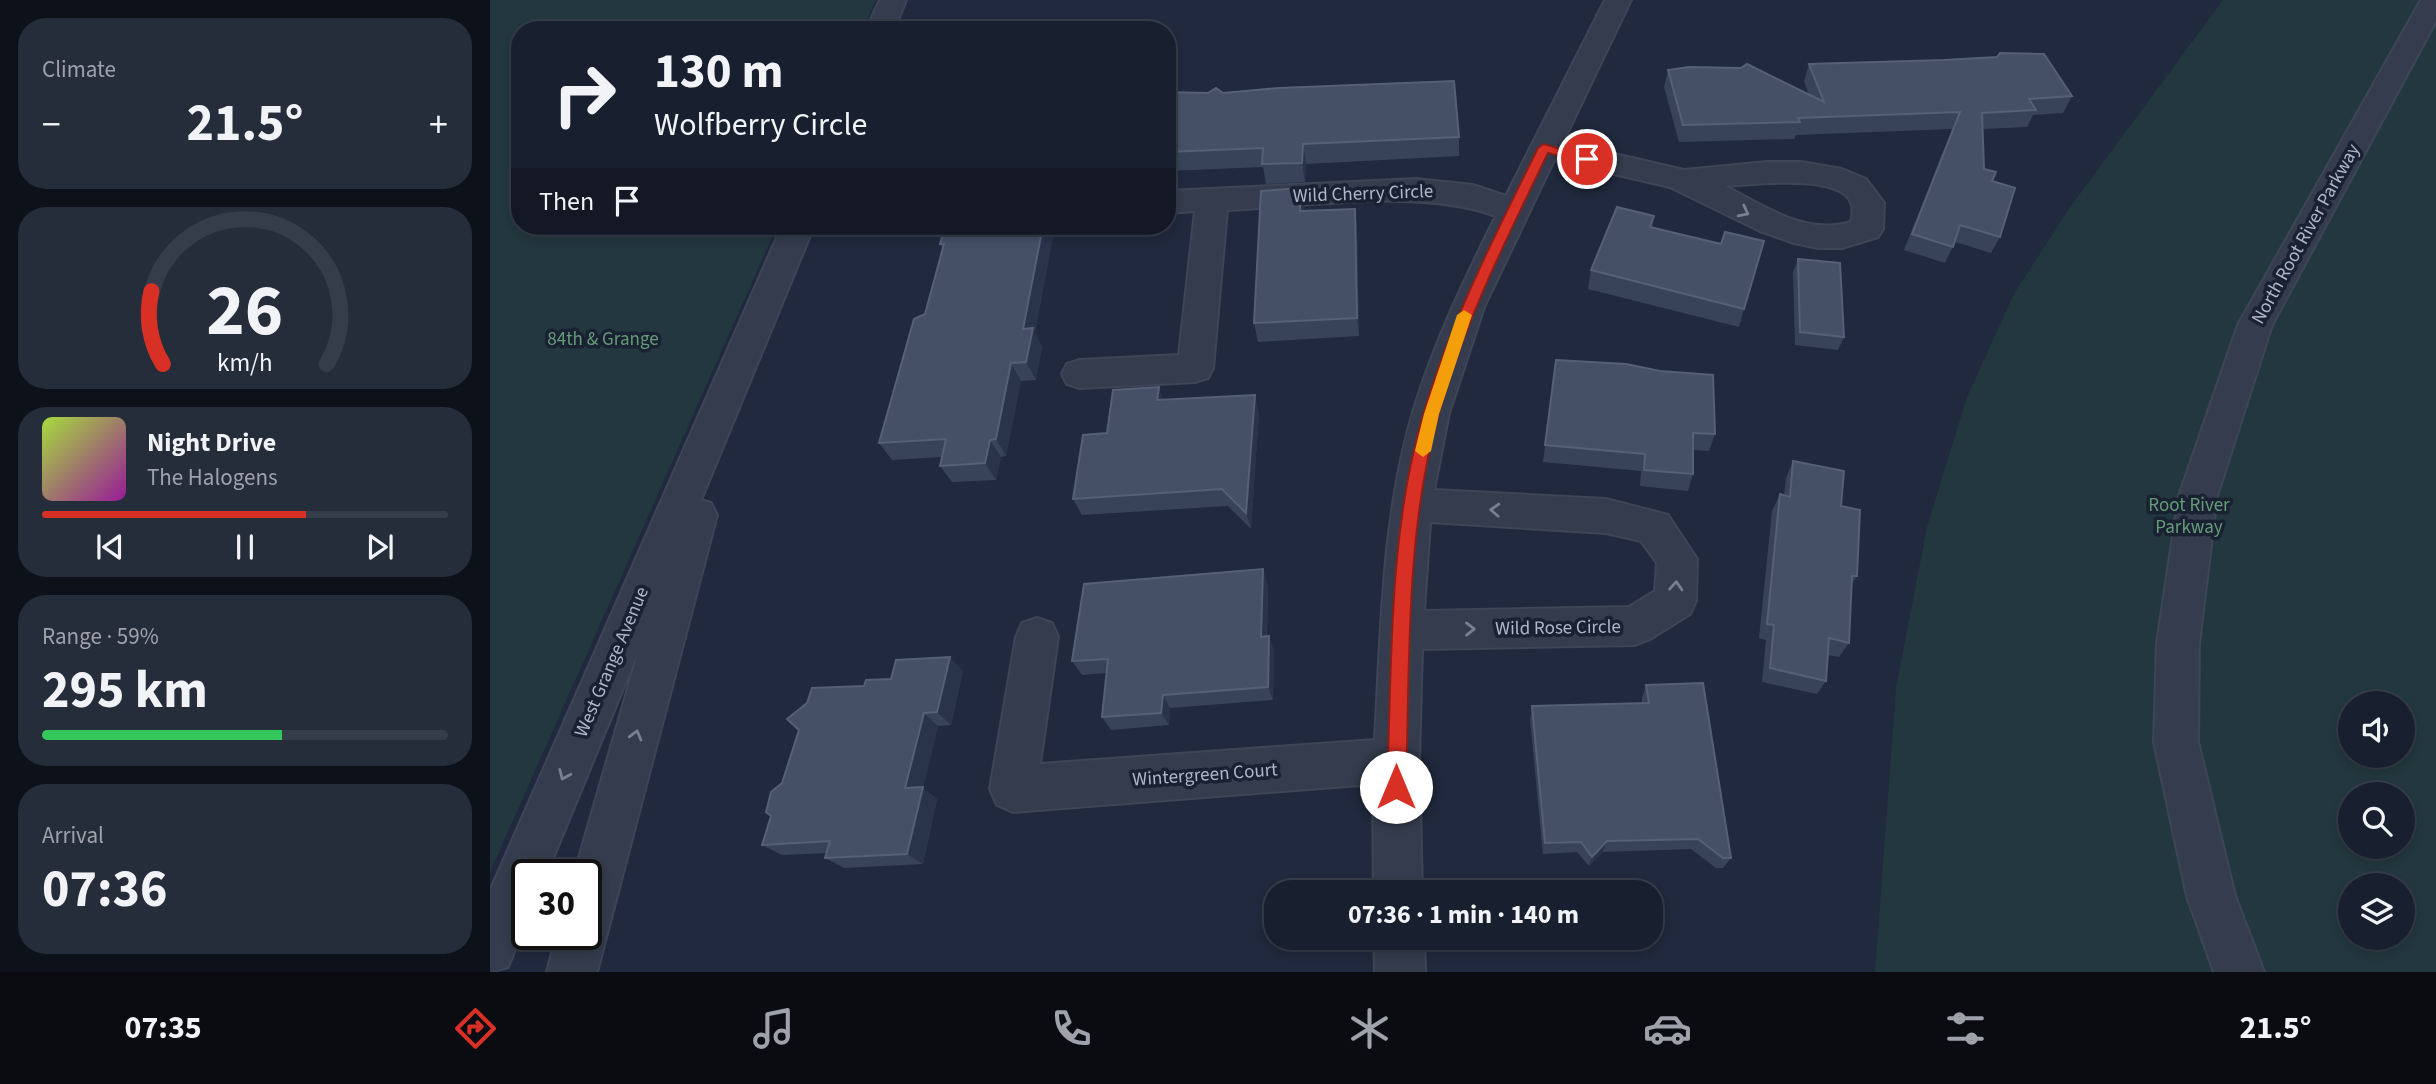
<!DOCTYPE html>
<meta charset="utf-8">
<style>
:root{--surface:#181f2e;--page:#252c3a;--text:#f1f3f6;--muted:#9fa2aa;--line:#363d4a;--accent:#d93025}
body{margin:0;font-family:"Source Sans 3",sans-serif;background:var(--page);color:var(--text);height:100vh;display:flex;flex-direction:column;font-size:26px;white-space:nowrap}
*{box-sizing:border-box;margin:0}
p{font-size:23px;color:var(--muted)}
.icon{flex:none;width:38px;height:38px;fill:none;stroke:currentColor;stroke-width:2;stroke-linecap:round;stroke-linejoin:round}
.map{position:relative;flex:1;overflow:hidden}
.panel{display:flex;flex-direction:column;gap:18px;padding:18px;background:#0d1119;width:490px}
.panel>*{flex:none}
.guide{position:absolute;left:21px;top:21px;width:665px;height:214px;border-radius:28px;box-shadow:0 4px 10px #0003,0 0 0 2px var(--line);background:#181f2e;color:var(--text);overflow:hidden}
.buttons{position:absolute;left:1848px;top:691px;display:grid;gap:14px}
.buttons a{display:grid;place-items:center;width:77px;height:77px;border-radius:50%;background:var(--surface);box-shadow:0 4px 10px #0003,0 0 0 2px var(--line);font-size:35px}
.speed{position:absolute;left:21px;top:859px;display:flex;gap:14px;font-size:35px;font-weight:700;text-align:center}
.speed>*{display:grid;place-content:center;width:91px;height:91px;border-radius:50%;background:var(--surface);box-shadow:0 4px 10px #0003,0 0 0 2px var(--line);line-height:1}
.speed .limit{border:4px solid #111;border-radius:10px;background:#fff;color:#111}
.pin{position:absolute;display:grid;place-items:center;width:60px;height:60px;color:#fff;margin:-30px;border:4px solid #fff;border-radius:50%;box-shadow:0 2px 7px #0007}
.me{position:absolute;width:77px;margin:-38px;rotate:0deg;stroke-linejoin:round;filter:drop-shadow(0 0 5px #0008)}
.turn{display:flex;align-items:center;gap:24px;height:147px;padding:0 28px;font-size:32px}
.turn .icon{width:91px;height:91px;stroke-width:2.5}
.turn b{display:block;font-size:49px;line-height:60px}
.then{display:flex;align-items:center;height:66px;padding:0 28px;background:#0003;gap:14px;font-size:26px}
.big{font-size:52px;font-weight:700;line-height:1.1}
.panel .card{flex:1;display:flex;flex-direction:column;justify-content:center;gap:10px;min-width:0;padding:0 24px;border-radius:28px;background:var(--page)}
.panel .dial{align-items:center;gap:0}
.dial svg{height:182px;overflow:visible;fill:none;stroke:var(--line);stroke-width:7;stroke-linecap:round;text-anchor:middle}
.dial text{fill:var(--text);stroke:none}
.song{display:flex;align-items:center;gap:21px}
.cover{width:84px;height:84px;border-radius:10px;background:linear-gradient(135deg,hsl(80 70% 55%),hsl(300 70% 35%))}
.played{height:7px;border-radius:4px;background:linear-gradient(90deg,var(--accent) 65%,var(--line) 65%)}
.keys{display:flex;justify-content:space-around;direction:ltr}
.heat{display:flex;justify-content:space-between;align-items:center;font-size:38px;direction:ltr}
.charge{height:10px;border-radius:5px;background:linear-gradient(90deg,#34c759 59%,var(--line) 0)}
.trip{position:absolute;left:774px;top:880px;width:399px;height:70px;border-radius:28px;background:var(--surface);box-shadow:0 4px 10px #0003,0 0 0 2px var(--line);font-weight:700;line-height:70px;text-align:center}
.tab-bar{display:flex;height:112px;justify-content:space-around;align-items:center;background:#0a0c12;color:var(--muted)}
.tab-bar .icon{width:49px;height:49px}
.tab-bar .active{color:var(--accent)}
.tab-bar b{font-size:32px;color:var(--text)}
main{display:flex;flex:1;min-height:0}
.map>svg:first-child{display:block}
.green{fill:#22383e;fill-rule:evenodd}
.lines{fill:none;stroke-linecap:round;stroke-linejoin:round}
.minor-casing{stroke:#3d4556;stroke-width:4}
.minor{fill:#343c4d;fill-rule:evenodd}
.wall{fill:#38435a}
.shaded-wall{fill:#29334a}
.building{fill:#454f66;stroke:#555f76;stroke-width:2}
.oneway{stroke:#787f91}
.route{fill:#d93025;stroke:#8d1f18;stroke-width:2}
.slow{fill:#f59e0b}
.labels{text-anchor:middle;dominant-baseline:central;stroke-width:7;stroke-linejoin:round;paint-order:stroke}
.street-label{font-size:19px;fill:#afb6c9;stroke:#1a2132}
.park-label{font-size:19px;fill:#649c77;stroke:#1a2132}
</style>
<main>
<section class="panel">
<div class="card"><p>Climate</p>
<div class="heat"><a>−</a><b class="big">21.5°</b><a>+</a></div>
</div>
<div class="card dial"><svg viewBox="0 0 100 80">
<path d="M14 69A42 42 0 1 1 86 69"/>
<path d="M14 69A42 42 0 0 1 9 37" stroke="#d93025"/>
<text x="50" y="56" font-size="32" font-weight="700">26</text>
<text x="50" y="72" font-size="11">km/h</text>
</svg></div>
<div class="card">
<div class="song"><i class="cover"></i><div><b>Night Drive</b><p>The Halogens</p></div></div>
<div class="played"></div>
<div class="keys"><svg class="icon" aria-label="previous" viewBox="0 0 24 24"><path d="M18 5L8 12l10 7zM5 5v14"/></svg><svg class="icon" aria-label="pause" viewBox="0 0 24 24"><path d="M8 5v14M16 5v14"/></svg><svg class="icon" aria-label="next" viewBox="0 0 24 24"><path d="M6 5l10 7-10 7zM19 5v14"/></svg></div>
</div>
<div class="card"><p>Range · 59%</p><b class="big">295 km</b><div class="charge"></div></div>
<div class="card"><p>Arrival</p><b class="big">07:36</b></div>
</section>
<div class="map">
<svg width="1946" height="972" viewBox="0 0 1946 972">
<rect width="100%" height="100%" fill="#20293d"/>
<path class="green" d="M0,0H386L373,30H30V226H287L0,872Z
M1733,0H1946V972H1385L1406,688L1437,527L1477,397L1525,292L1581,206ZM1860,704H1913V756H1860ZM1860,794H1913V847H1860ZM1860,886H1913V938H1860Z"/>
<g class="lines">
<defs>
<path id="minor" d="M390,0H416L404,30H376Z
M1115,0H1141L1073,142L1194,170L1277,162H1311L1352,169L1376,179L1394,203L1393,229L1388,237L1352,248H1328L1304,243L1270,231L1180,187L1064,160L994,307L959,413L944,490L1116,499L1178,515L1207,559L1206,601L1200,614L1160,639L1145,645L932,649L929,760L932,892H884L883,784L523,812L507,805L500,789L526,637L532,623L547,618L562,623L568,637L550,764L885,740C891,631 892,517 923,412C944,343 974,280 1006,216C930,188 818,206 737,210L723,368L718,378L705,382L590,388L577,384L572,374L577,364L590,360L689,355L705,211L677,213V191L926,179L983,185L1016,196ZM1277,183C1298,183 1357,179 1362,206C1363,211 1362,218 1361,222C1316,236 1274,206 1235,186ZM940,522L1116,533L1151,541L1167,563L1165,591L1139,607L934,611Z
M1931,0H1946V21L1782,325L1727,496L1709,643L1708,742L1745,896L1774,972H1724L1697,896L1664,742L1667,643L1689,496L1748,325Z
M292,226H324L211,500L221,503L227,515L107,972H57L67,934H96V875H84L149,650L56,875H37V920L18,967L0,972V891Z
M884,938H934L935,972H885Z"/>
</defs>
<use href="#minor" class="minor-casing"/>
<use href="#minor" class="minor"/>
</g>
<path class="wall" d="M1319,64L1582,96L1573,113L1543,115L1537,127L1493,129L1494,169L1502,181L1510,237L1501,253L1465,242L1455,263L1414,250L1462,129L1306,135L1304,139L1189,142L1174,87L1178,70L1319,95L1314,81Z
M677,92L733,93L969,137V156L816,164L815,182L776,184L773,167L677,171Z
M811,188L814,211L865,209L867,228L869,336L768,342L764,323Z
M1164,216L1162,228L1254,309L1249,327L1098,289L1101,270Z
M455,226H565L545,332L552,347L546,380L531,381L516,456L511,457L506,480L462,482L450,466L452,457L402,460L389,443L435,314L453,250L450,244Z
M1308,259L1354,337L1348,350L1305,345L1303,272Z
M1066,360L1225,434L1219,451L1203,450V474L1198,491L1150,486L1151,471L1053,462Z
M674,400L769,412L761,529L738,506L592,515L583,499Z
M1303,461L1351,506L1367,576L1362,584L1359,643L1349,657L1338,655L1336,681L1327,694L1272,682L1276,640L1269,638L1282,511L1290,494L1294,495L1296,478Z
M778,585L777,636L784,650L783,700L680,708L679,725L621,730L612,717L616,673L592,675L582,661Z
M473,671L461,725L448,726L433,788L447,799L433,864L354,868L335,858L337,853L292,855L272,845L292,783L374,686L401,679Z
M1156,685L1241,858L1233,868H1226L1201,849L1113,852L1099,866L1087,852L1053,854L1040,719L1042,706L1152,703V698Z"/>
<path class="shaded-wall" d="M813,144L816,164L815,182L812,163Z
M811,188L814,207L813,230L810,211Z
M865,209L867,228L869,336L867,318Z
M553,226H565L545,332L552,347L546,380L536,362L533,329Z
M521,363L531,381L516,456L506,439Z
M669,387L675,405L667,400Z
M765,395L769,412L761,529L756,513Z
M500,440L511,457L506,480L495,463Z
M773,569L778,585L776,651L771,637Z
M779,636L784,650L783,700L778,687Z
M460,657L473,671L461,725L447,712Z
M673,695L680,708L679,725L671,713Z
M434,713L448,726L433,788L447,799L433,864L417,854L415,788Z
M1117,841L1113,852L1099,866L1102,857Z"/>
<path class="building" d="M1510,53L1554,54L1582,96L1539,99L1546,110L1492,113L1494,169L1506,172L1502,181L1525,188L1510,237L1470,225L1463,247L1422,234L1470,112L1308,118L1310,122L1193,125L1178,70L1199,67L1251,68L1257,64L1334,102L1319,64L1454,60L1507,57Z
M964,81L969,137L813,144L812,163L772,164L773,148L677,152V92L718,93L726,88L733,93L789,88Z
M811,188L810,211L865,209L867,318L764,323L771,191Z
M1127,207L1164,216L1160,227L1231,244L1235,232L1274,241L1254,309L1101,270Z
M455,226H553L533,329L543,328L536,362L521,363L506,439L500,440L495,463L450,466L456,439L389,443L424,319L435,314L454,244H450Z
M1308,259L1350,263L1354,337L1310,332Z
M1066,360L1136,364L1170,371L1223,375L1225,434L1203,433V474L1154,470L1155,454L1055,445Z
M669,387L667,400L765,395L756,513L732,489L583,499L593,435L617,433L623,390Z
M1303,461L1354,471L1351,506L1370,510L1367,576H1362L1359,643L1339,638L1336,681L1280,668L1284,625L1277,624L1290,494L1300,497Z
M773,569L771,637L779,636L778,687L673,695L671,713L612,717L618,659L582,661L594,584Z
M460,657L447,712L434,713L415,788L433,787L417,854L335,858L340,841L272,845L281,816L276,812L281,792L292,783L309,730L297,719L317,703L322,688L374,686L376,680L401,679L406,660Z
M1213,683L1241,858H1233L1208,839L1117,841L1102,857L1091,842L1055,843L1042,706L1159,703L1156,685Z"/>
<defs><path id="oneway-chevron" d="M-2-3.5L2.5 0L-2 3.5" fill="none" stroke-width="1.6" stroke-linecap="round" stroke-linejoin="round" transform="scale(1.75)"/></defs>
<g class="oneway">
<use href="#oneway-chevron" transform="translate(1254 212) rotate(27)"/>
<use href="#oneway-chevron" transform="translate(1005 510) rotate(-177)"/>
<use href="#oneway-chevron" transform="translate(1186 586) rotate(-87)"/>
<use href="#oneway-chevron" transform="translate(980 629) rotate(-1)"/>
<use href="#oneway-chevron" transform="translate(146 735) rotate(-75)"/>
<use href="#oneway-chevron" transform="translate(74 775) rotate(113)"/>
</g>
<path class="route" d="M1054,144L1103,159L1097,163L1058,153C1017,238 975,321 949,412C915,532 920,663 916,787L913,793L906,796L900,793L897,787C902,663 898,531 934,412C962,319 1005,235 1048,148Z"/>
<path class="slow" d="M974,310L982,315L949,414L941,451L933,457L925,451L934,414L967,315Z"/>
<g class="labels">
<g class="street-label">
<text transform="translate(873 194) rotate(-2)">Wild Cherry Circle</text>
<text transform="translate(1816 234) rotate(-61)">North Root River Parkway</text>
<text transform="translate(1068 628) rotate(-1)">Wild Rose Circle</text>
<text transform="translate(122 662) rotate(-67)">West Grange Avenue</text>
<text transform="translate(715 775) rotate(-4)">Wintergreen Court</text>
</g>
<g class="park-label">
<text x="113" y="339">84th &amp; Grange</text>
<text x="1699" y="505">Root River<tspan x="1699" dy="22">Parkway</tspan></text>
</g>
</g>
</svg>
<div class="buttons">
<a><svg class="icon" aria-label="sound" viewBox="0 0 24 24"><path d="M4 9h4l5-4v14l-5-4H4zM17 9q2 3 0 6"/></svg></a>
<a><svg class="icon" aria-label="search" viewBox="0 0 24 24"><circle cx="10" cy="10" r="6"/><path d="M15 15l6 6"/></svg></a>
<a><svg class="icon" aria-label="layers" viewBox="0 0 24 24"><path d="M12 4l9 5-9 5-9-5zM3 14l9 5 9-5"/></svg></a>
</div>
<div class="speed"><div class="limit">30</div></div>
<div class="pin" style="left:1097px;top:159px;background:#d93025"><svg class="icon" aria-label="arrive" viewBox="0 0 24 24"><path d="M6 21V4h12l-3 4 3 4H6"/></svg></div>
<svg class="me" style="left:906px;top:787px" viewBox="-20 -20 40 40"><circle r="19" fill="#fff"/><path d="M0-13L10 11 0 6-10 11z" fill="#d93025"/></svg>
<div class="trip">07:36 · 1 min · 140 m</div>
<div class="guide">
<div class="turn"><svg class="icon" aria-label="right" viewBox="0 0 24 24"><path d="M7 20v-9h11M14 6l5 5-5 5"/></svg><div><b>130 m</b>Wolfberry Circle</div></div>
<div class="then">Then<svg class="icon" aria-label="arrive" viewBox="0 0 24 24"><path d="M6 21V4h12l-3 4 3 4H6"/></svg></div>
</div>
</div>
</main>
<nav class="tab-bar">
<b>07:35</b>
<svg class="icon active" aria-label="directions" viewBox="0 0 24 24"><path d="M12 3l9 9-9 9-9-9zM9 14v-3h6M13 9l2 2-2 2"/></svg>
<svg class="icon" aria-label="music" viewBox="0 0 24 24"><path d="M9 18V5l10-2v13"/><circle cx="6" cy="18" r="3"/><circle cx="16" cy="16" r="3"/></svg>
<svg class="icon" aria-label="phone" viewBox="0 0 24 24"><path d="M5 4h4l2 5-3 2q2 4 5 5l2-3 5 2v4C11 20 4 13 5 4z"/></svg>
<svg class="icon" aria-label="climate" viewBox="0 0 24 24"><path d="M12 3v18M4 7l16 10M4 17L20 7"/></svg>
<svg class="icon" aria-label="car" viewBox="0 0 24 24"><path d="M5 17H2v-5l4-1 3-4h7l3 4 3 1v5h-3M9 17h6M6 11h13"/><circle cx="7" cy="17" r="2"/><circle cx="17" cy="17" r="2"/></svg>
<svg class="icon" aria-label="filters" viewBox="0 0 24 24"><path d="M4 7h16M4 17h16"/><circle cx="9" cy="7" r="2"/><circle cx="15" cy="17" r="2"/></svg>
<b>21.5°</b>
</nav>
